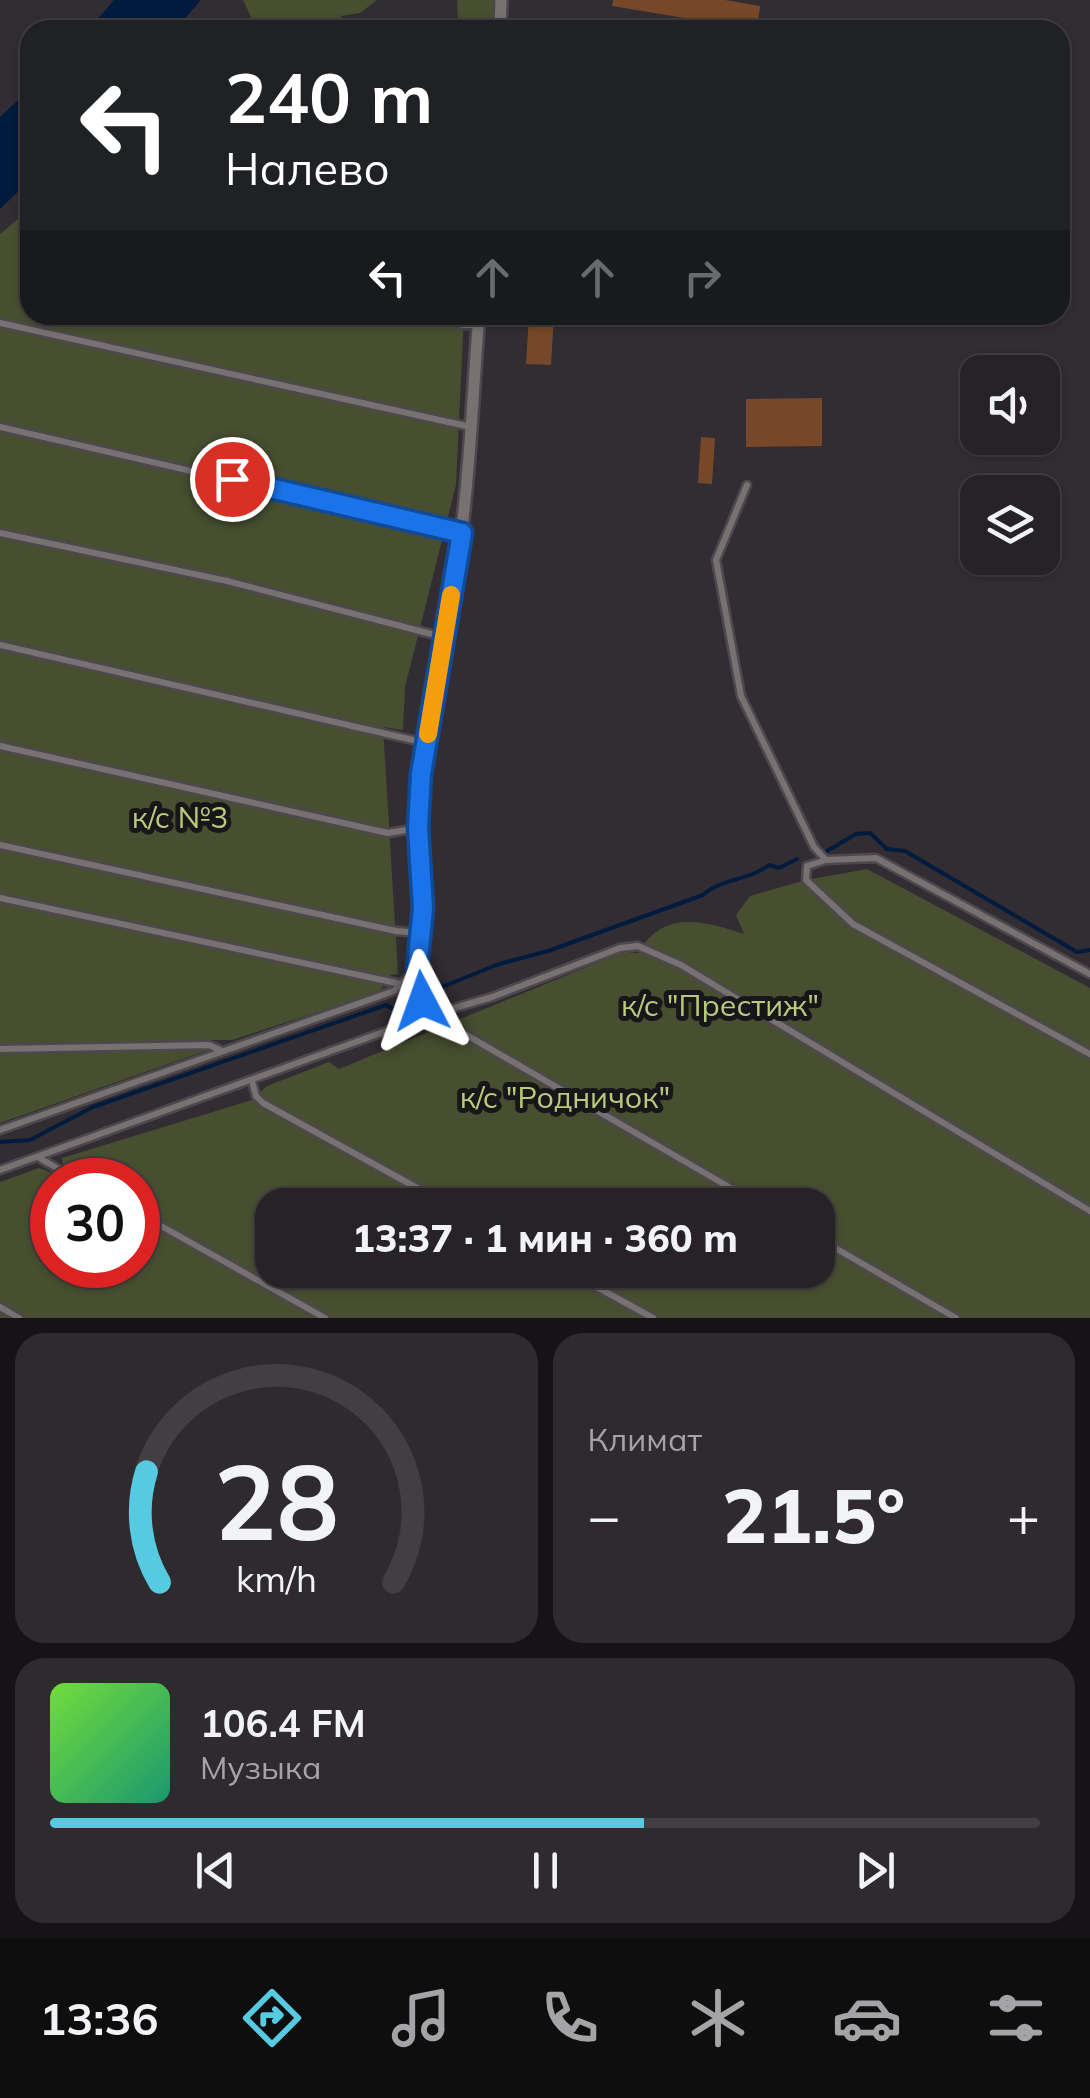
<!DOCTYPE html>
<html lang="ru">
<meta charset="utf-8">
<style>
:root{--surface:#262226;--page:#2e2a2e;--text:#f1f3f6;--muted:#a4a4a7;--line:#423f43;--accent:#55cae0}
body{margin:0;font-family:Mulish,sans-serif;background:var(--page);color:var(--text);height:100vh;display:flex;flex-direction:column;font-size:38px;white-space:nowrap}
*{box-sizing:border-box;margin:0}
p{font-size:32px;color:var(--muted)}
.icon{flex:none;width:55px;height:55px;fill:none;stroke:currentColor;stroke-width:2;stroke-linecap:round;stroke-linejoin:round}
.map{position:relative;height:1318px;overflow:hidden}
.drawer{display:flex;flex-direction:column;gap:15px;padding:15px;background:#151315;flex:1}
.drawer>*{flex:none}
.hud{position:absolute;left:20px;top:20px;width:1050px;height:305px;border-radius:30px;box-shadow:0 2px 8px #0004,0 0 0 2px var(--line);background:#202124;color:#fff;overflow:hidden}
.fabs{position:absolute;left:960px;top:355px;display:grid;gap:20px}
.fabs a{display:grid;place-items:center;width:100px;height:100px;border-radius:20px;background:var(--surface);box-shadow:0 2px 8px #0004,0 0 0 2px var(--line);font-size:50px}
.speed{position:absolute;left:30px;top:1158px;display:flex;gap:20px;font-size:50px;font-weight:700;text-align:center}
.speed>*{display:grid;place-content:center;width:130px;height:130px;border-radius:50%;background:var(--surface);box-shadow:0 2px 8px #0004,0 0 0 2px var(--line);line-height:1}
.speed .limit{border:15px solid #d22;background:#fff;color:#111}
.pin{position:absolute;display:grid;place-items:center;width:85px;height:85px;color:#fff;margin:-42px;border:5px solid #fff;border-radius:50%;box-shadow:0 2px 10px #0007}
.me{position:absolute;width:110px;margin:-55px;rotate:356deg;stroke-linejoin:round;filter:drop-shadow(0 0 8px #0008)}
.turn{display:flex;align-items:center;gap:35px;height:210px;padding:0 40px;font-size:45px}
.turn .icon{width:130px;height:130px;stroke-width:2.5}
.turn b{display:block;font-size:70px;line-height:85px}
.lanes{display:flex;align-items:center;height:95px;padding:0 40px;background:#0003;justify-content:center;gap:50px;direction:ltr}
.lanes .off{opacity:.35}
.big{font-size:75px;font-weight:800;line-height:1.1}
.drawer .card{flex:1;display:flex;flex-direction:column;justify-content:center;gap:15px;min-width:0;padding:0 35px;border-radius:30px;background:var(--page)}
.drawer .dial{align-items:center;gap:0}
.dial svg{height:260px;overflow:visible;fill:none;stroke:var(--line);stroke-width:7;stroke-linecap:round;text-anchor:middle}
.dial text{fill:var(--text);stroke:none}
.song{display:flex;align-items:center;gap:30px}
.cover{width:120px;height:120px;border-radius:15px;background:linear-gradient(135deg,hsl(100 70% 55%),hsl(160 70% 35%))}
.played{height:10px;border-radius:5px;background:linear-gradient(90deg,var(--accent) 60%,var(--line) 60%)}
.keys{display:flex;justify-content:space-around;direction:ltr}
.heat{display:flex;justify-content:space-between;align-items:center;font-size:55px;direction:ltr}
.drawer .tiles{flex:1;display:grid;gap:15px;grid-template-columns:1fr 1fr}
.card:last-child{grid-column:span 2}
.trip{position:absolute;left:255px;top:1188px;width:580px;height:100px;border-radius:30px;background:var(--surface);box-shadow:0 2px 8px #0004,0 0 0 2px var(--line);font-weight:800;line-height:100px;text-align:center}
.menu{display:flex;height:160px;justify-content:space-around;align-items:center;background:#0f0e0f;color:var(--muted)}
.menu .icon{width:70px;height:70px}
.menu .current{color:var(--accent)}
.menu b{font-size:45px;color:var(--text)}
.map>svg:first-child{display:block}
.green{fill:#484f30;fill-rule:evenodd}
.water{fill:#001b3e}
.lines{fill:none;stroke-linecap:round;stroke-linejoin:round}
.stream{stroke:#001b3e;stroke-width:4}
.building{fill:#764829}
.service-casing{stroke:#4d484e;stroke-width:11}
.minor-casing{stroke:#4d484e;stroke-width:16}
.service{stroke:#777271;stroke-width:6}
.minor{stroke:#777271;stroke-width:11}
.route-casing{stroke:#114b97;stroke-width:25}
.route{stroke:#1a73e8;stroke-width:18}
.slow{stroke:#f59e0b;stroke-width:18}
.labels{text-anchor:middle;dominant-baseline:central;stroke-width:10;stroke-linejoin:round;paint-order:stroke}
.park-label{font-size:30px;fill:#b8cb7b;stroke:#181619}
</style>
<div class="map">
<svg width="1090" height="1318" viewBox="0 0 1090 1318">
<rect width="100%" height="100%" fill="#322d33"/>
<path class="green" d="M243,0H377L360,13L341,16L343,30H241L251,17Z
M457,0H495L493,29L472,30L458,25Z
M30,209V315H464L456,485L405,687L403,730L383,727L398,974L391,975L379,992L232,1040H210L208,1050L0,1123V234Z
M867,869L1090,988V1318H0V1182L39,1168L52,1173L63,1165L62,1158L252,1100L267,1086L329,1062L339,1069L623,952L638,953C663,909 704,921 744,934L736,915L750,896L806,880ZM52,1180H138V1265H52ZM272,1205H818V1270H272Z"/>
<path class="water" d="M114,0H201L175,30H88Z
M30,89V180L0,209V117Z"/>
<g class="lines">
<path class="stream" d="M827,851L856,834L870,833L887,849L905,851L1077,952L1090,950
M437,989L499,964L548,951L703,895C720,879 750,880 769,865L779,868L797,859
M0,1142L30,1140L93,1107L386,1005L397,1011L414,998"/>
</g>
<path class="building" d="M613,0H725L760,6L757,30L612,6Z
M529,315H554L551,365L526,364Z
M822,398V446L746,447V399Z
M701,437L715,438L712,484L698,483Z"/>
<g class="lines">
<defs>
<path id="service" d="M419,315L464,325H477
M0,323L471,427
M0,427L460,533
M747,485L716,560L741,696L814,847L826,860L876,858L1090,974
M0,533L227,581L443,637
M0,645L426,743
M0,746L388,833L418,828
M0,845L396,931L420,933
M826,860L807,866L806,880L853,924L1090,1054
M0,898L401,984
M432,1015L760,1205
M0,1049L209,1045L220,1050
M252,1081L256,1096L263,1103L448,1205
M0,1130L394,991L416,969
M38,1157L77,1180
M0,1170L431,1015L492,997L620,948L638,946L681,965L1090,1211
M138,1213L325,1318
M818,1238L956,1318
M566,1270L653,1318
M0,1307L19,1318"/>
<path id="minor" d="M500,30L501,0
M431,1015C408,978 423,944 423,904C422,861 416,819 421,775C430,692 452,610 462,527C471,457 473,386 479,315"/>
</defs>
<use href="#service" class="service-casing"/>
<use href="#minor" class="minor-casing"/>
<use href="#service" class="service"/>
<use href="#minor" class="minor"/>
</g>
<g class="lines">
<defs>
<path id="route" d="M232,479L462,533L421,774L418,828L423,908L417,968L422,1001"/>
</defs>
<use href="#route" class="route-casing"/>
<use href="#route" class="route"/>
<path class="slow" d="M428,734L451,595"/>
</g>
<g class="labels">
<g class="park-label">
<text x="180" y="817">к/с №3</text>
<text x="720" y="1005">к/с "Престиж"</text>
<text x="565" y="1097">к/с "Родничок"</text>
</g>
</g>
</svg>
<div class="fabs">
<a><svg class="icon" aria-label="sound" viewBox="0 0 24 24"><path d="M4 9h4l5-4v14l-5-4H4zM17 9q2 3 0 6"/></svg></a>
<a><svg class="icon" aria-label="layers" viewBox="0 0 24 24"><path d="M12 4l9 5-9 5-9-5zM3 14l9 5 9-5"/></svg></a>
</div>
<div class="speed"><div class="limit">30</div></div>
<div class="pin" style="left:232px;top:479px;background:#d93025"><svg class="icon" aria-label="arrive" viewBox="0 0 24 24"><path d="M6 21V4h12l-3 4 3 4H6"/></svg></div>
<svg class="me" style="left:422px;top:1001px" viewBox="-20 -20 40 40"><path d="M0-17L14 15 0 8-14 15z" fill="#1a73e8" stroke="#fff" stroke-width="4"/></svg>
<div class="trip">13:37 · 1 мин · 360 m</div>
<div class="hud">
<div class="turn"><svg class="icon" aria-label="left" viewBox="0 0 24 24"><path d="M17 20v-9H6M10 6l-5 5 5 5"/></svg><div><b>240 m</b>Налево</div></div>
<div class="lanes"><svg class="icon" aria-label="left" viewBox="0 0 24 24"><path d="M17 20v-9H6M10 6l-5 5 5 5"/></svg><svg class="icon off" aria-label="ahead" viewBox="0 0 24 24"><path d="M12 20V5M6 11l6-6 6 6"/></svg><svg class="icon off" aria-label="ahead" viewBox="0 0 24 24"><path d="M12 20V5M6 11l6-6 6 6"/></svg><svg class="icon off" aria-label="right" viewBox="0 0 24 24"><path d="M7 20v-9h11M14 6l5 5-5 5"/></svg></div>
</div>
</div>
<section class="drawer">
<div class="tiles">
<div class="card dial"><svg viewBox="0 0 100 80">
<path d="M14 69A42 42 0 1 1 86 69"/>
<path d="M14 69A42 42 0 0 1 10 35" stroke="#55cae0"/>
<text x="50" y="56" font-size="32" font-weight="700">28</text>
<text x="50" y="72" font-size="11">km/h</text>
</svg></div>
<div class="card"><p>Климат</p>
<div class="heat"><a>−</a><b class="big">21.5°</b><a>+</a></div>
</div>
<div class="card">
<div class="song"><i class="cover"></i><div><b>106.4 FM</b><p>Музыка</p></div></div>
<div class="played"></div>
<div class="keys"><svg class="icon" aria-label="previous" viewBox="0 0 24 24"><path d="M18 5L8 12l10 7zM5 5v14"/></svg><svg class="icon" aria-label="pause" viewBox="0 0 24 24"><path d="M8 5v14M16 5v14"/></svg><svg class="icon" aria-label="next" viewBox="0 0 24 24"><path d="M6 5l10 7-10 7zM19 5v14"/></svg></div>
</div>
</div>
</section>
<nav class="menu">
<b>13:36</b>
<svg class="icon current" aria-label="directions" viewBox="0 0 24 24"><path d="M12 3l9 9-9 9-9-9zM9 14v-3h6M13 9l2 2-2 2"/></svg>
<svg class="icon" aria-label="music" viewBox="0 0 24 24"><path d="M9 18V5l10-2v13"/><circle cx="6" cy="18" r="3"/><circle cx="16" cy="16" r="3"/></svg>
<svg class="icon" aria-label="phone" viewBox="0 0 24 24"><path d="M5 4h4l2 5-3 2q2 4 5 5l2-3 5 2v4C11 20 4 13 5 4z"/></svg>
<svg class="icon" aria-label="climate" viewBox="0 0 24 24"><path d="M12 3v18M4 7l16 10M4 17L20 7"/></svg>
<svg class="icon" aria-label="car" viewBox="0 0 24 24"><path d="M5 17H2v-5l4-1 3-4h7l3 4 3 1v5h-3M9 17h6M6 11h13"/><circle cx="7" cy="17" r="2"/><circle cx="17" cy="17" r="2"/></svg>
<svg class="icon" aria-label="filters" viewBox="0 0 24 24"><path d="M4 7h16M4 17h16"/><circle cx="9" cy="7" r="2"/><circle cx="15" cy="17" r="2"/></svg>
</nav>
